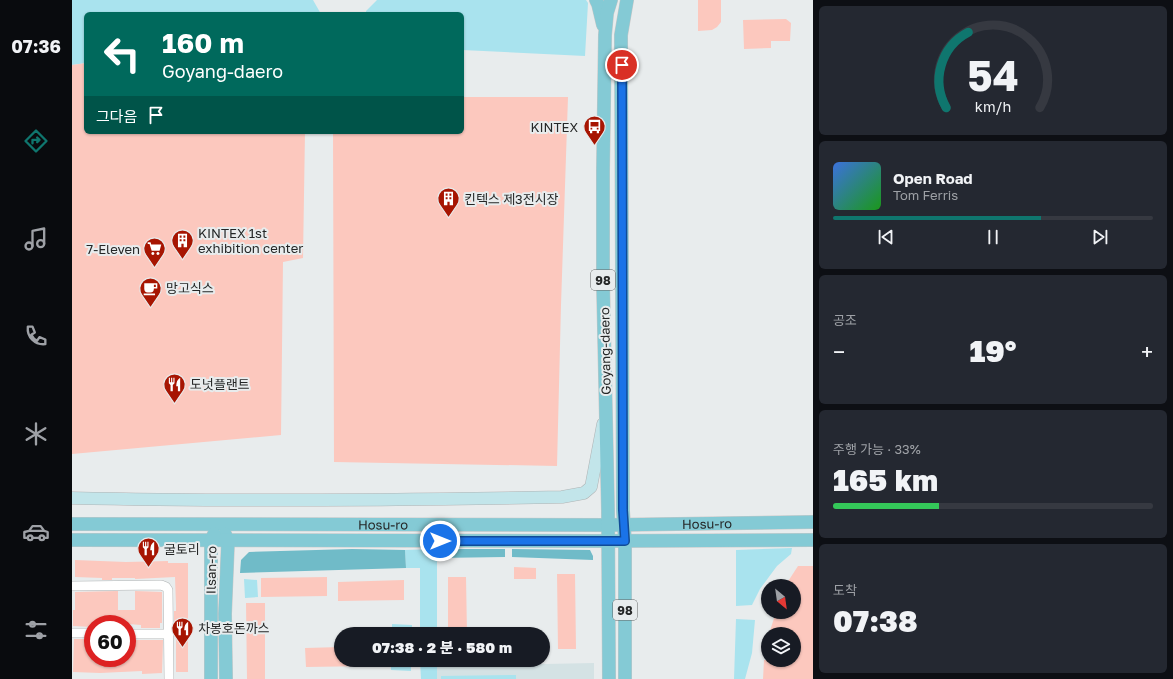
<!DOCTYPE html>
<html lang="ko">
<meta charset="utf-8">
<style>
:root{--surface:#171b24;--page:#242831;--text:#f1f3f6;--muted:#9ea1a6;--line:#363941;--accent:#0f766e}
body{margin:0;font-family:"Golos Text","Noto Sans KR",sans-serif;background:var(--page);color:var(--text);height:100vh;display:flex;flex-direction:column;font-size:15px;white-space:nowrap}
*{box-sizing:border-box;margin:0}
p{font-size:13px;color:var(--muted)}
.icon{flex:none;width:22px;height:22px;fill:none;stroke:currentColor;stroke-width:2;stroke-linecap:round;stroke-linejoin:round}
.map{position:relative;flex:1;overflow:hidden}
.details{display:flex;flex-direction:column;gap:6px;padding:6px;background:#0d0f14;width:360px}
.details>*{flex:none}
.banner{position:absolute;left:12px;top:12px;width:380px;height:122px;border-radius:6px;box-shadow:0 1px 3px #0004;background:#00695c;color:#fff;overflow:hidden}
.needle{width:26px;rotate:151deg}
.fabs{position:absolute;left:689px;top:579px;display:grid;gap:8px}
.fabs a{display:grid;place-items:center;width:40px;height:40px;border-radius:50%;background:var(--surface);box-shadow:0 1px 3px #0004;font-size:20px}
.speed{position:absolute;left:12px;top:615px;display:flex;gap:8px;font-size:20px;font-weight:700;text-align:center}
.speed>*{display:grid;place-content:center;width:52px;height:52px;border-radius:50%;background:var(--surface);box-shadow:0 1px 3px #0004;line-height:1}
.speed .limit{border:6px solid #d22;background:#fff;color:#111}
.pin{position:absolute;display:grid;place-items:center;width:34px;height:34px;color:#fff;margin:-17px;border:2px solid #fff;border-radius:50%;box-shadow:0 1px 4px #0007}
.me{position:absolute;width:44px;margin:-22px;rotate:90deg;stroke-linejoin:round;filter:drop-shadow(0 0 3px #0008)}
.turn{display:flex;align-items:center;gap:14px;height:84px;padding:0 12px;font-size:18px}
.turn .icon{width:52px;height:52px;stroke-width:2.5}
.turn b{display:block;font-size:28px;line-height:34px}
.then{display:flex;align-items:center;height:38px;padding:0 12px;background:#0003;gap:8px;font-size:15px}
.big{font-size:30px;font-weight:800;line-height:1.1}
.details .tile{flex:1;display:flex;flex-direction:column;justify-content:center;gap:6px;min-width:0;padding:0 14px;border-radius:6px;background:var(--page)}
.details .dial{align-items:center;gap:0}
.dial svg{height:104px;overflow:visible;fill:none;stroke:var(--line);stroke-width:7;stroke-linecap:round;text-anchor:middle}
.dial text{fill:var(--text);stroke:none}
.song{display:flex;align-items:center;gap:12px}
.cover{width:48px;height:48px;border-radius:6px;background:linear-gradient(135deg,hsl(220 70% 55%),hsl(120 70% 35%))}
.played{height:4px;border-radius:2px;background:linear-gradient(90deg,var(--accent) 65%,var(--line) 65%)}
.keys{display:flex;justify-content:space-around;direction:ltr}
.heat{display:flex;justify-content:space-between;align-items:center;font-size:22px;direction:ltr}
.charge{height:6px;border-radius:3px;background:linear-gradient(90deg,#34c759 33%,var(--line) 0)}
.trip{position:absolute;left:262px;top:627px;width:216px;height:40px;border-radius:20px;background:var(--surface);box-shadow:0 1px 3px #0004;font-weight:800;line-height:40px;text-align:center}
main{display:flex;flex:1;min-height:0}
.tabs{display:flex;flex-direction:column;width:72px;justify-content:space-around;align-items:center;background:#090b0e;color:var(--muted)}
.tabs .icon{width:28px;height:28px}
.tabs .current{color:var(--accent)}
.tabs b{font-size:18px;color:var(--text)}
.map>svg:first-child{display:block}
.built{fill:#d4e2e4}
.green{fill:#a9e3ee}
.forest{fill:#70bbc8}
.building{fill:#fcc8be}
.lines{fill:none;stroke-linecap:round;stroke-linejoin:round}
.street-casing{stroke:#b0b4b5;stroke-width:10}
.secondary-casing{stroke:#b0b4b5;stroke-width:13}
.primary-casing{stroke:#c6c7c7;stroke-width:14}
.street{stroke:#fff;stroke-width:9}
.secondary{stroke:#c2e5ea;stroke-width:12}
.primary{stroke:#84cad5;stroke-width:13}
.route-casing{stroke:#114b97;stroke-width:10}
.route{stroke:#1a73e8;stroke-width:7}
.labels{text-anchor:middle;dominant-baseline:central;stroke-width:4;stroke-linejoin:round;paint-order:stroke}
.shield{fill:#e8eced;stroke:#606262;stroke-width:1}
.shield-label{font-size:12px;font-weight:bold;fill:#252727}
.poi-label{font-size:13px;fill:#252727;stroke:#e8eced;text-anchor:start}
.street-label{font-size:13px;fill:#252727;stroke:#e8eced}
</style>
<main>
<nav class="tabs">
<b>07:36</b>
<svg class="icon current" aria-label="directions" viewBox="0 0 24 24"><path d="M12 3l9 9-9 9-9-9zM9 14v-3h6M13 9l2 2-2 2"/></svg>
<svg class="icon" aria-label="music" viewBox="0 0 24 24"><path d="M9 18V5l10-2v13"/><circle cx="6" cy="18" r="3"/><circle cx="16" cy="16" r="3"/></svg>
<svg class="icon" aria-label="phone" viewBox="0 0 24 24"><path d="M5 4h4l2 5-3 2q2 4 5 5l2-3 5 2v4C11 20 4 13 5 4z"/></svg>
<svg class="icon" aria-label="climate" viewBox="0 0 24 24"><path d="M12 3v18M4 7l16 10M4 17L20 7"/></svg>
<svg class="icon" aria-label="car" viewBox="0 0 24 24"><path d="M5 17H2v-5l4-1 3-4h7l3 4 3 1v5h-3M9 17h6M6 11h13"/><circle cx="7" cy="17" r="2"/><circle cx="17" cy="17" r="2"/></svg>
<svg class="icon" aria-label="filters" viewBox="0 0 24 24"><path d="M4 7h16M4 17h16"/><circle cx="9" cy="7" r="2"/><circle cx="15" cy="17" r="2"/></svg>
</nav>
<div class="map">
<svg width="741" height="679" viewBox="0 0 741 679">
<rect width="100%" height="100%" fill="#e8eced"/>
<path class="built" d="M522,663V679H365V666Z"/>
<path class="green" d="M0,0H241L249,14H14V63L0,65Z
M305,0H514L516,3L513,56L390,50V14H294V11Z
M720,548L719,554L705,566L688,589L680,605L664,606V550Z
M365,549V634H348V568H334L333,550Z
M172,579L185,580L186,597L173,598Z
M664,619L683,620L680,653L673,679H662Z
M320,624L340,625V634H320Z
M319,660H339V671L319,670Z
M348,660H365V679H349Z
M444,675V679H369V676Z"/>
<path class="forest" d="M280,549L333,550L334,568L168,573L169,560L177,552Z
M365,549H433V557L365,558Z
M440,549L518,550L521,556V560L440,557Z"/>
<path class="building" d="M626,0H649V22L645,27L640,30L626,31Z
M714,19L719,23L718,41H699V48L672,49L671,20Z
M14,63V132H233L231,258L211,262L209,435L0,454V65Z
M390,97H496L489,305L485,466L262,462L261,132H390Z
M3,560L54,562L96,561V563H116V672H104V623H102V611H104V605L103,577L63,579V578H40V580H30V578L3,577Z
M726,566H741V679H691L692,660H722V634H697L704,612H722V586H713Z
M442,567L464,568V579H442Z
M485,574H503L504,649H486Z
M255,577V596L189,597V578Z
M376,577H394L395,634H376Z
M332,580V600L266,601V582Z
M46,591V610H63V591L90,592V623H88V628H69V625L56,624H21V627L1,626V610H3V592Z
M174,603H193V679H175Z
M2,639H21V658H55V640H91L90,673L70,674V671L28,673L1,672Z
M269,647V660H300V666L234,667L233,648Z"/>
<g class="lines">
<defs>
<path id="street" d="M0,586L89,585L94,587L96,590L97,679
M0,633H21
M55,634H96"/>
<path id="secondary" d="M0,498C163,502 327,500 490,497L512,493L519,487L531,424"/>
<g id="primary">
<path d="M524,0L526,4L531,25"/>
<path id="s1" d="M0,524L536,525L741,522"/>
<path d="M153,534L156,541L153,614L154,679"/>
<path d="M0,540L522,541L741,540"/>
<path d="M139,679V541L142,534"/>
<path d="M537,679L536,511L531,282V171L533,35L535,13L539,0"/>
<path d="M553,679V541L551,511L549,35L555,0"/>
</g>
</defs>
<use href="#street" class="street-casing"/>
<use href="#secondary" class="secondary-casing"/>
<use href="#primary" class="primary-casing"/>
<use href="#street" class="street"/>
<use href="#secondary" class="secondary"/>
<use href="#primary" class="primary"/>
</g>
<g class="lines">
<defs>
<path id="route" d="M368,541H553L551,510L550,65"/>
</defs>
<use href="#route" class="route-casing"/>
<use href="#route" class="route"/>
</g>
<defs>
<symbol id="bus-pin" viewBox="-11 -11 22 30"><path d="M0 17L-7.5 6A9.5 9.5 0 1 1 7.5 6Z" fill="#a71502" stroke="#e8eced"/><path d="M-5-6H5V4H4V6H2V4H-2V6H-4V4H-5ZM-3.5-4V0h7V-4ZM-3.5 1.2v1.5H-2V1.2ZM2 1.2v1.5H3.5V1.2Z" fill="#fff"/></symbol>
<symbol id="building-pin" viewBox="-11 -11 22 30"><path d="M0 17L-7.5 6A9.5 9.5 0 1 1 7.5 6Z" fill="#a71502" stroke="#e8eced"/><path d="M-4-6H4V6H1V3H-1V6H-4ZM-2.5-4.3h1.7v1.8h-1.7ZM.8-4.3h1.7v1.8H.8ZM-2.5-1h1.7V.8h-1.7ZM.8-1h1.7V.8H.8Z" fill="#fff"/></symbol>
<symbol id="supermarket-pin" viewBox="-11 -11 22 30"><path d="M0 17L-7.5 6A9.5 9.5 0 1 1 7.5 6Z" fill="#a71502" stroke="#e8eced"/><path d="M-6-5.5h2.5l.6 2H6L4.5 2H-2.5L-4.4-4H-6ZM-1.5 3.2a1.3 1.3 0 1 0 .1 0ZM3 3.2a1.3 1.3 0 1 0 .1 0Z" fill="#fff"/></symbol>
<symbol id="cafe-pin" viewBox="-11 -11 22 30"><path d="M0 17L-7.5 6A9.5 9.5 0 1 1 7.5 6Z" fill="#a71502" stroke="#e8eced"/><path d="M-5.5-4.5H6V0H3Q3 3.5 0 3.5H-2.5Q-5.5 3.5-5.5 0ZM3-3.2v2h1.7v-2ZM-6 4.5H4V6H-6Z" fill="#fff"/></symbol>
<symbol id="restaurant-pin" viewBox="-11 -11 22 30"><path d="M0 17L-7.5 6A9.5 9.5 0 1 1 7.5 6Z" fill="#a71502" stroke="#e8eced"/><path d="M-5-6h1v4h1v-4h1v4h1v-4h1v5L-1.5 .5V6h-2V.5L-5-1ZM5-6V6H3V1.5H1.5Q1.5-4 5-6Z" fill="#fff"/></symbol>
</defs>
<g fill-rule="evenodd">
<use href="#bus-pin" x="510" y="114" width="25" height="34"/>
<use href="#building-pin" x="364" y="186" width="25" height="34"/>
<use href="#building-pin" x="98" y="228" width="25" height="34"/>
<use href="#supermarket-pin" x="70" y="236" width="25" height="34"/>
<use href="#cafe-pin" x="66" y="276" width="25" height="34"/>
<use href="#restaurant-pin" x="90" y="372" width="25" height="34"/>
<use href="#restaurant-pin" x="64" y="536" width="25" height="34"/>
<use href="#restaurant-pin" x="98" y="616" width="25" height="34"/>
</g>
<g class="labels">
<g class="shield">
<rect x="519" y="270" width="24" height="20" rx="3"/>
<rect x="541" y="600" width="24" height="20" rx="3"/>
</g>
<g class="shield-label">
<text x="531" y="280">98</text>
<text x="553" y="610">98</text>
</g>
<g class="poi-label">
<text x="506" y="127" text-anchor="end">KINTEX</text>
<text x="392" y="199">킨텍스 제3전시장</text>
<text x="126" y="233">KINTEX 1st<tspan x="126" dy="15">exhibition center</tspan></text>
<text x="68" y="249" text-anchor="end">7-Eleven</text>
<text x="94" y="288">망고식스</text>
<text x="118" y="384">도넛플랜트</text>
<text x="92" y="549">굴토리</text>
<text x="126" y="628">차봉호돈까스</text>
</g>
<g class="street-label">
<text transform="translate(533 351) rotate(-91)">Goyang-daero</text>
<text stroke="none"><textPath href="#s1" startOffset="635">Hosu-ro</textPath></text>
<text stroke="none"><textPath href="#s1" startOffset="311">Hosu-ro</textPath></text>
<text transform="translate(139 570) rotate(-89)">Ilsan-ro</text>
</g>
</g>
</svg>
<div class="fabs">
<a><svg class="needle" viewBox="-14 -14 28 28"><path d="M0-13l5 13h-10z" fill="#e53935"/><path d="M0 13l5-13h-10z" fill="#9ea1a6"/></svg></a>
<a><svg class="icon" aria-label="layers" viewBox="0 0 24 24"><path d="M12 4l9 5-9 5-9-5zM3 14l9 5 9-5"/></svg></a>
</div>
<div class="speed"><div class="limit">60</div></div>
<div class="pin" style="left:550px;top:65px;background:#d93025"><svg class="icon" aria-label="arrive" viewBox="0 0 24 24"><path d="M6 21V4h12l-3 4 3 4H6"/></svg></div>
<svg class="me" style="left:368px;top:541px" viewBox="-20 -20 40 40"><circle r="17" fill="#1a73e8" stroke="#fff" stroke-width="3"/><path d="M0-11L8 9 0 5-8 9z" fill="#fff"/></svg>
<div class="trip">07:38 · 2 분 · 580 m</div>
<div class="banner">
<div class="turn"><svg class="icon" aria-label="left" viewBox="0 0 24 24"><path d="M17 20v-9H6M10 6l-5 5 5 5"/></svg><div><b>160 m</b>Goyang-daero</div></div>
<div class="then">그다음<svg class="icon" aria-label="arrive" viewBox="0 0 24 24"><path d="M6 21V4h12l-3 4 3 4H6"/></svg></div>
</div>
</div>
<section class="details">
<div class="tile dial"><svg viewBox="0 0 100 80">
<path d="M14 69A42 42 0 1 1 86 69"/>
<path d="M14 69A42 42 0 0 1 31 11" stroke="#0f766e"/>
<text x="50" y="56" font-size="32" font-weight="700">54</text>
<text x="50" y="72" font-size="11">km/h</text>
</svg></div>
<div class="tile">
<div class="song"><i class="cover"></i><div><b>Open Road</b><p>Tom Ferris</p></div></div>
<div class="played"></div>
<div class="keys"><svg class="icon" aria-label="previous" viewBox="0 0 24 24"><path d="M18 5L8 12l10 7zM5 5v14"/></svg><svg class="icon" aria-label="pause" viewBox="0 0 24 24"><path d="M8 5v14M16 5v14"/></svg><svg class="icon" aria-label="next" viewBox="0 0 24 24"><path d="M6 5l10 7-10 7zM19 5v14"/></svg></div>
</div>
<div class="tile"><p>공조</p>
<div class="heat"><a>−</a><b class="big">19°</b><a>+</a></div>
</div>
<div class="tile"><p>주행 가능 · 33%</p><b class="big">165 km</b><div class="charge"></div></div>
<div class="tile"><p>도착</p><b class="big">07:38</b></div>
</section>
</main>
